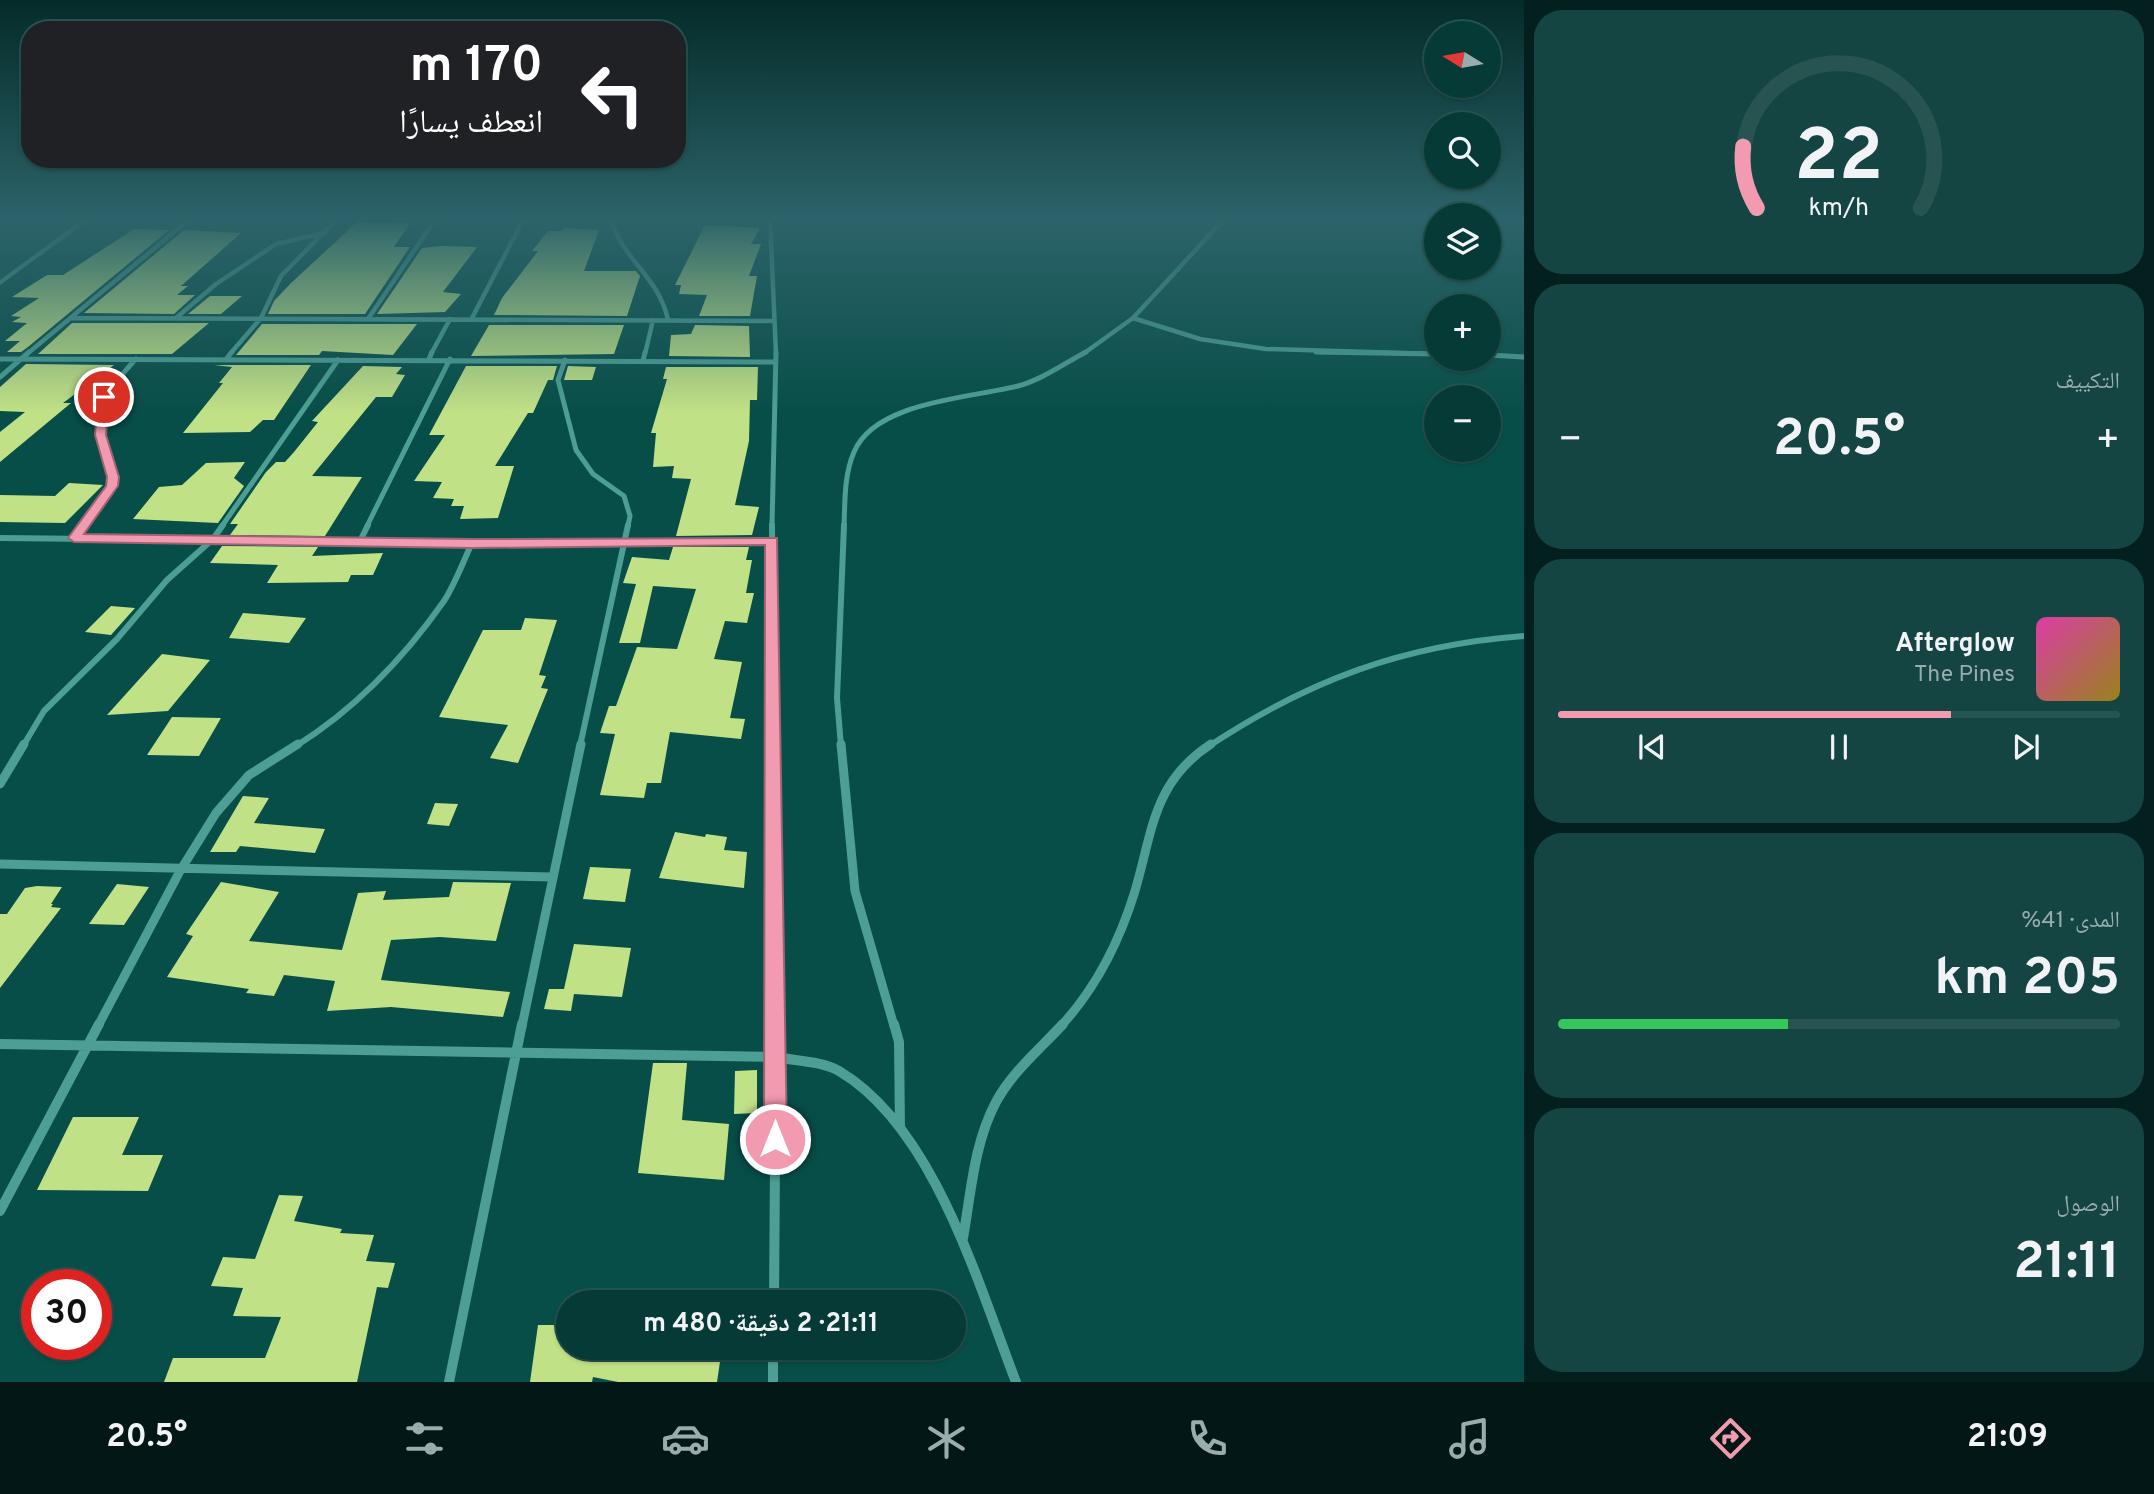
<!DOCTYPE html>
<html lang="ar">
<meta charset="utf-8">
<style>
:root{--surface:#063a36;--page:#144542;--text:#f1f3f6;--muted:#98adad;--line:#275451;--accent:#f29aaf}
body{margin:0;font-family:Overpass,"Noto Naskh Arabic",sans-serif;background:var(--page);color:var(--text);direction:rtl;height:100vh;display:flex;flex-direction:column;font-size:26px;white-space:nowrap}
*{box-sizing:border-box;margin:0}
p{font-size:23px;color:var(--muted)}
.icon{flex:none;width:38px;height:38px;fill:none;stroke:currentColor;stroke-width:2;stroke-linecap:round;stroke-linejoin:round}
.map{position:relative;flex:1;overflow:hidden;direction:ltr}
.sheet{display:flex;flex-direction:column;gap:10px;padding:10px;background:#03201e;width:630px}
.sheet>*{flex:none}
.top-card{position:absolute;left:21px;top:21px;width:665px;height:147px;border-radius:28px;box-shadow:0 2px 5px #0004,0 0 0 2px var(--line);direction:rtl;background:#202124;color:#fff;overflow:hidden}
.needle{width:46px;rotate:281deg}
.tools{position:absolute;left:1424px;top:21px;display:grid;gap:14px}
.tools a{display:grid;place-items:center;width:77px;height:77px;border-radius:50%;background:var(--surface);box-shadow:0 2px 5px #0004,0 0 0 2px var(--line);font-size:35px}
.speed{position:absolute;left:21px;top:1269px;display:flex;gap:14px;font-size:35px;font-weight:700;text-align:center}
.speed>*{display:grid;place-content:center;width:91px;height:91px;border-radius:50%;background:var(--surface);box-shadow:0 2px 5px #0004,0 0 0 2px var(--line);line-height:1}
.speed .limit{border:10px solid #d22;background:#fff;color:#111}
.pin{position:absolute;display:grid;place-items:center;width:60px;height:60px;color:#fff;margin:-30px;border:4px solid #fff;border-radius:50%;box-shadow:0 2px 7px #0007}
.me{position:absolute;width:77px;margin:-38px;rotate:0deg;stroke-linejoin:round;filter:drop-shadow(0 0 5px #0008)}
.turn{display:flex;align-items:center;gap:24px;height:147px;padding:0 28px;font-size:32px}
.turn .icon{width:91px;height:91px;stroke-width:2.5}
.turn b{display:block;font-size:49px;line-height:60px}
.big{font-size:52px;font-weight:700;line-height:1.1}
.sheet .tile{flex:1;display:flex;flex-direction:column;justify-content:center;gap:10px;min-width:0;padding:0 24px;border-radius:28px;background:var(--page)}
.sheet .dial{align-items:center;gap:0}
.dial svg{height:182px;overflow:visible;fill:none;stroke:var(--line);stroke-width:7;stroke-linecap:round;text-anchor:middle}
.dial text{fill:var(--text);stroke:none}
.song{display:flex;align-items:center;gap:21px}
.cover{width:84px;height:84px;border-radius:10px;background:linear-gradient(135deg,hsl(320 70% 55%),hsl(50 70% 35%))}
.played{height:7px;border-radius:4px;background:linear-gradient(90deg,var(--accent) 70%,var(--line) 70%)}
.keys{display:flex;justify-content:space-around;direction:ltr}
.heat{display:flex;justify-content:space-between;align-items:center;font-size:38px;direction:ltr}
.charge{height:10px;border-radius:5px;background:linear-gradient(90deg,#34c759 41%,var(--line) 0)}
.trip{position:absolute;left:556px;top:1290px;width:410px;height:70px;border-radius:35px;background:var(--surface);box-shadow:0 2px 5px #0004,0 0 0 2px var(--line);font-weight:700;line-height:70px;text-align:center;direction:rtl}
.menu{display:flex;height:112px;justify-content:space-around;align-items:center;background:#021716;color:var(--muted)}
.menu .icon{width:49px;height:49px}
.menu .current{color:var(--accent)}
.menu b{font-size:32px;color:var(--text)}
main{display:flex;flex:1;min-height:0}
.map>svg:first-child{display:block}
.building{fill:#c1e186}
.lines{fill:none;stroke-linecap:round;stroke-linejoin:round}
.minor-far4{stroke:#4d9f95;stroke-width:4.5}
.minor-far3{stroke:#4d9f95;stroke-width:5}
.minor-far2{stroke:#4d9f95;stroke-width:6}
.minor-far1{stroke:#4d9f95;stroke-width:9}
.minor{stroke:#4d9f95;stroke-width:10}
.tertiary{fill:#4d9f95;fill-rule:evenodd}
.route{fill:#f29aaf;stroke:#9d6472;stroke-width:2}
</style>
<main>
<section class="sheet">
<div class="tile dial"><svg viewBox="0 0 100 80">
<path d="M14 69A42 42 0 1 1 86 69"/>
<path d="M14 69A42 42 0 0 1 8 42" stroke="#f29aaf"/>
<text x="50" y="56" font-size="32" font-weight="700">22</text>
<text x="50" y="72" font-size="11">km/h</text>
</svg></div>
<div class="tile"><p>التكييف</p>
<div class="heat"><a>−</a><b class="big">20.5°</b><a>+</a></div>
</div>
<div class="tile">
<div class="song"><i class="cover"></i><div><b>Afterglow</b><p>The Pines</p></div></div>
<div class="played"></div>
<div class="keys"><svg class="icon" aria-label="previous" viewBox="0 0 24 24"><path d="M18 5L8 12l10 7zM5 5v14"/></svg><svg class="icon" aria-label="pause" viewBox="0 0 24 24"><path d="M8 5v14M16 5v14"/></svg><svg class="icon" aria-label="next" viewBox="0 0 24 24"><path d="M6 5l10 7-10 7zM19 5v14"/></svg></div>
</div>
<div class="tile"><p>المدى · 41%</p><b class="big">205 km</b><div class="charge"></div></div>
<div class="tile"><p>الوصول</p><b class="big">21:11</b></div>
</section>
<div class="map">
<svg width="1524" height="1382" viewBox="0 0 1524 1382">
<rect width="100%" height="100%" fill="#084e48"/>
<path class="building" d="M357,222L410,223L394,247H410L365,314H268L274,301L291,283Z
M705,225L760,228L751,244H761L749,276H757L750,316H699L707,295L679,294L681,285H675Z
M564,228L599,230L584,271H636L640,276L627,316L494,315L502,298L538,251H532L548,231H563Z
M134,229L169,230L28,347L21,352H7L20,341H5L27,323L12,322L21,317L11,316L39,298L12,297L47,275H63Z
M184,230L241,233L181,286H188L177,295H195L174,314L84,313Z
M441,246L477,247L443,292L461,294L445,312L377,314L422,248Z
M210,296H242L221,314H188Z
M72,323H209L172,354H38Z
M262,324H417L393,355L322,351L319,355H236Z
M489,325H624L614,354L471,356Z
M695,325L749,326L750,357L669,356L671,335L691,334Z
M26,364L114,365L63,403H71L0,462V432L25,412L0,411V387Z
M214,365H311L274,420H263L250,432L183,433L223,383H219L232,367Z
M363,366L402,367L396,374L405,375L392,397H376L312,476L362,477L325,536L230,535L238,524H230L266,472L276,462H285L294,452L318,422L312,421Z
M466,366H557L553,380H548L533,413H528L495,466H514L498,518L460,519L464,506H451L454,499L433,498L442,482L414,481L445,435H429Z
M568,366L596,367L592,380H564Z
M666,367H758L757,400H750L749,441L735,505L759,507L752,535L676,536L691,479L672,478L674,466L653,467L656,433H651L667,379H663Z
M245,462L234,478L244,486L218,523L133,519L159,487L182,485L206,463Z
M69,483L103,485L65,523L0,522V495L55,496Z
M222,546L318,547L312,556L383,553L373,575H351L348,582L267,583L278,565L210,563Z
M673,547H749L746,560H752L746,593H754L747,623L725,621L714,659L742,662L730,718L745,719L741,739L670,732L661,783H647L644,798L600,795L615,734L600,733L609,706H616L637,647L677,649L696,589L653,586L640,643H619L636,584L623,583L632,557L669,560Z
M111,606L135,608L111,635L85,632Z
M243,613L306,618L289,643L229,638Z
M525,618L557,620L539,675L546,676L541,688L548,689L518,763L490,758L508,725L439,717L483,630H521Z
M162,654L210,660L168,711L107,715Z
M172,717L221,718L199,756L147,755Z
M243,796L269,798L254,823L325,829L315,853L240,846L236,852H210Z
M435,803L458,804L449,826L427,824Z
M675,832L705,837L706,834L727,837L724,850L747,852L744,888L659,878Z
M590,867L631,869L625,902L583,899Z
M221,882L279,892L249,941L342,950L358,893L386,891L383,900L449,897L453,882L511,883L496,941L440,937L391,940L381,980L510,992L503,1017L391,1007L327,1011L335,981L284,975L274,996L246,993L249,989L167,977L193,936L186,934Z
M117,884L149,887L124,925L89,924Z
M37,886L62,887L51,904H53L51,907L61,908L0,988V914H7L25,888Z
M574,944L631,948L622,997L574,994L571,1011L544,1009L549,989H564Z
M653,1063H687L682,1120L729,1124L724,1180L638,1173Z
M757,1070V1113L734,1114L735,1071Z
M73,1117H139L122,1155H163L148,1191L37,1190Z
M279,1195L303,1196L294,1221L342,1229L340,1233L374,1235L366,1261L395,1263L388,1288L377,1287L357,1382H164L173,1358H265L281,1317L233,1316L243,1288L211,1286L223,1257L255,1259Z
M538,1325H569V1348H722L717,1382H618L593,1377L592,1382H530Z"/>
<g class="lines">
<path class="minor-far4" d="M386,218L435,219
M770,218L776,354
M523,220H770
M611,220C623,260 659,277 668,320
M70,318L774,321
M176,318L216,284L276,244L324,233
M472,318L524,218
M1133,318L1200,339L1266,349L1437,354
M368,319L436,218
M27,354L191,218
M230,354L261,318L281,276L338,218
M431,354L450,319
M645,354L653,320
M1083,354L1133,318L1225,218"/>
<path class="minor-far3" d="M1316,352L1437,354
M1489,355L1524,357
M227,358L232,352
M0,359L776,362
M429,359L432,352
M565,360L558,380L576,450L593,474L624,496L630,516L628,526
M643,361L645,352
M0,377L29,352
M82,526L112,486C112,472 105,461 102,448C94,410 111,385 136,359
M222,526L338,360
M367,526L450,359
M772,526L776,352
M844,526C845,502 844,475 854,452C875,401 972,398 1018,386C1041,380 1065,363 1086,352"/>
<path class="minor-far2" d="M772,525L774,746
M0,538L472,543L772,541
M74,538L84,525
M360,541L368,525
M23,746L44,711L117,639L167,580L213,539L223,525
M296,746C355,709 404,658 444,601C455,584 463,562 472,543
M580,746L628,525
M841,746L837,698L844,525
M1209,746C1309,680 1403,645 1524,636"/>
<path class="minor-far1" d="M774,744L776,1026
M841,744L855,891L894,1026
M0,784L24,744
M0,864L552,877
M98,1026L180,871L216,813L249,775L298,744
M522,1026L581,744
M1061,1026C1096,988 1120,940 1135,891C1153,830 1153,782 1211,744"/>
<path class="minor" d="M894,1024L899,1042L900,1128
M0,1044L776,1057C795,1061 822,1061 839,1071C934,1127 978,1284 1016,1382
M0,1211L99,1024
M963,1238C971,1193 974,1143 996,1102C1012,1072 1040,1049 1063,1024
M774,1302L776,1024
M773,1348V1382
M449,1382L522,1024"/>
<path class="tertiary" d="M84,218H92L0,285V280Z"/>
</g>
<linearGradient id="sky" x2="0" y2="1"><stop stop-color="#042b28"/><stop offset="0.53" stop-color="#2c636a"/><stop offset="1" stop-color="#2c636a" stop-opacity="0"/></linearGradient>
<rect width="1524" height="412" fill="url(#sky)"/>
<path class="route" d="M104,394L109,397L106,435L119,477L118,486L84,534L472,539L777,538L787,1139L783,1147L775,1150L767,1147L764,1139L765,545L472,548L74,542L68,538L106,486L107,477L95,435L98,397Z"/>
</svg>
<div class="tools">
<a><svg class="needle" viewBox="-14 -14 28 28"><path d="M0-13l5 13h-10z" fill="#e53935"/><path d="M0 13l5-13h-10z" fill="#98adad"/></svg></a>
<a><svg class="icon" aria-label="search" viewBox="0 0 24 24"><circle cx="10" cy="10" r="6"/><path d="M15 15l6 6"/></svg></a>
<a><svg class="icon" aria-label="layers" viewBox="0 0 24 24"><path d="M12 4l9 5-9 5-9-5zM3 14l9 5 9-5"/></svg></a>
<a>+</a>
<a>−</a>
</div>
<div class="speed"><div class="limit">30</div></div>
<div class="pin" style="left:104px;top:397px;background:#d93025"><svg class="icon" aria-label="arrive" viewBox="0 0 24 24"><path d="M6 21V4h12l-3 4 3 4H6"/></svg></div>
<svg class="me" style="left:775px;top:1139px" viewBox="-20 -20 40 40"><circle r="17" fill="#f29aaf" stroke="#fff" stroke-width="3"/><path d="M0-11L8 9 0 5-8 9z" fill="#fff"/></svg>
<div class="trip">21:11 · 2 دقيقة · 480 m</div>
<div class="top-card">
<div class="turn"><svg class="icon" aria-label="left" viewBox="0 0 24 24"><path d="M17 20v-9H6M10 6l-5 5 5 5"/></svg><div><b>170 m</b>انعطف يسارًا</div></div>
</div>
</div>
</main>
<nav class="menu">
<b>21:09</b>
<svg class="icon current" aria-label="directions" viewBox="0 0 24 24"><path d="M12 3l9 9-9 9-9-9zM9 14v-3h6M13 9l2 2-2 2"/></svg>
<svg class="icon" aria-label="music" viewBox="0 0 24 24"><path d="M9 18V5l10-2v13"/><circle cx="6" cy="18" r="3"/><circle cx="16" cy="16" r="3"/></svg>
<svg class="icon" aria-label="phone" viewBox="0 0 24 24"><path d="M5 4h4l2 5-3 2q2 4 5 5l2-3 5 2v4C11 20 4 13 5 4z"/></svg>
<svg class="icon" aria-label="climate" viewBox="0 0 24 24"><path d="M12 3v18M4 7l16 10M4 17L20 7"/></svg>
<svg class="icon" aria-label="car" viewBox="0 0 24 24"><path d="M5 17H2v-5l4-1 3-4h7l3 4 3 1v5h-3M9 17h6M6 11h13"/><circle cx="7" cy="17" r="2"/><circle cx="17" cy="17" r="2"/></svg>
<svg class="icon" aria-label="filters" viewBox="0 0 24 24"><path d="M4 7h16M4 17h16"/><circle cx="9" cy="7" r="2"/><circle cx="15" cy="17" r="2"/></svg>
<b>20.5°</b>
</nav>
